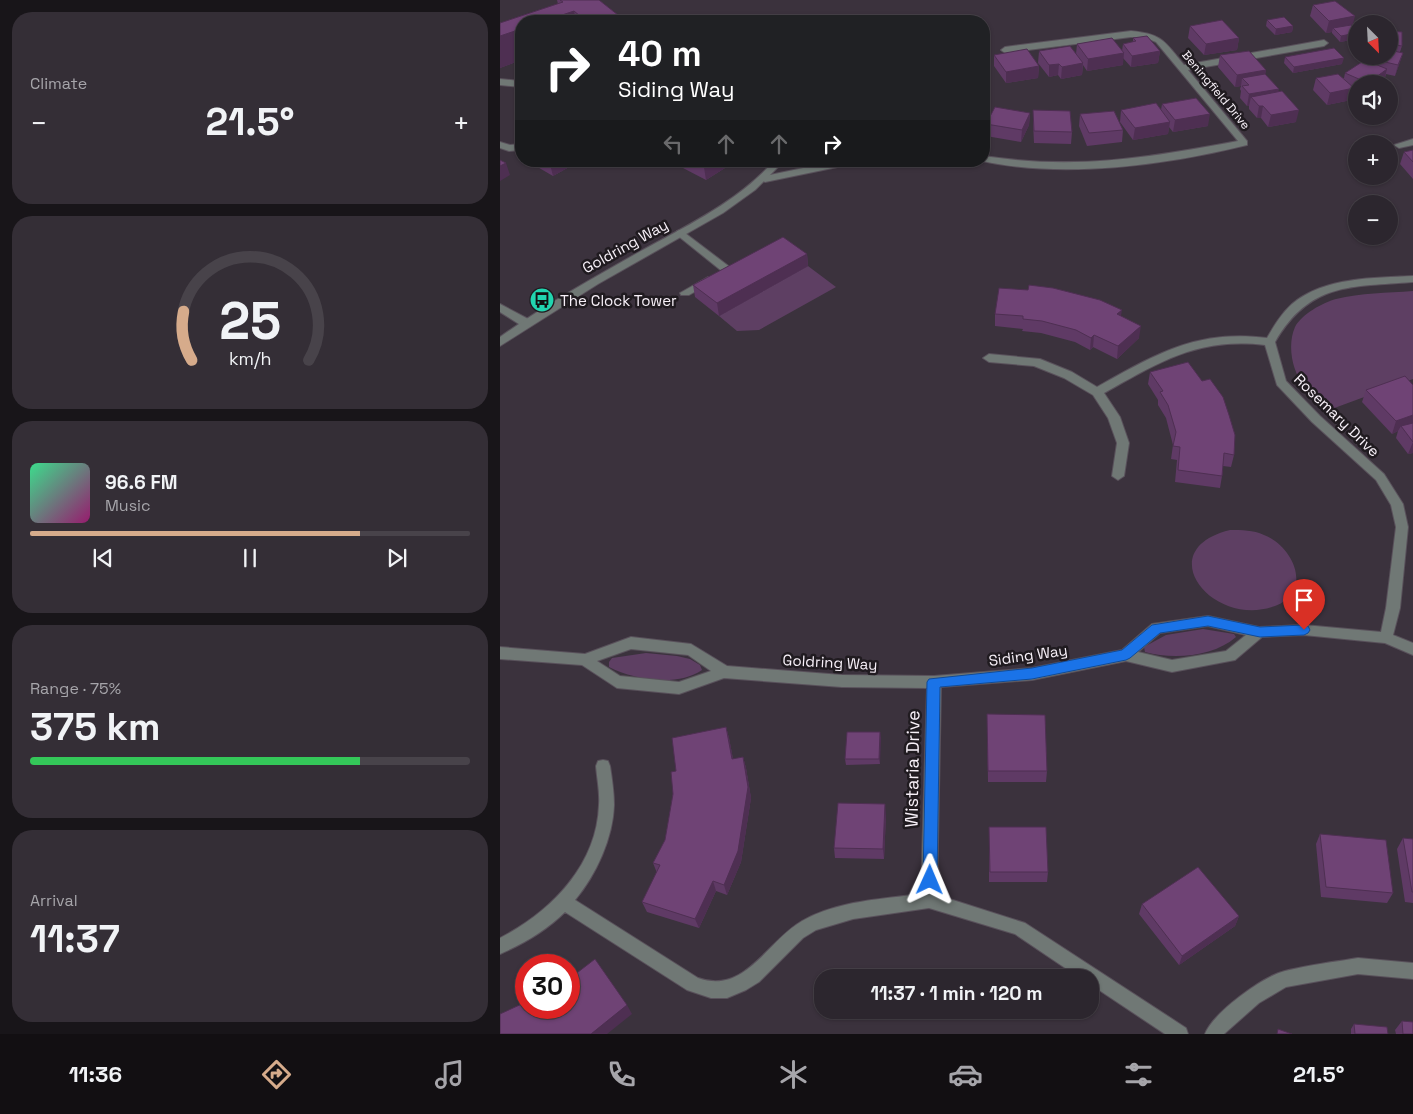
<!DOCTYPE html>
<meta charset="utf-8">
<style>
:root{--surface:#2c262e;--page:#342e36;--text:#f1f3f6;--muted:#a6a5aa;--line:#48434a;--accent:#d6ab8b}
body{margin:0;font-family:"Space Grotesk",sans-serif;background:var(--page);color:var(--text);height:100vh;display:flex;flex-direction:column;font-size:19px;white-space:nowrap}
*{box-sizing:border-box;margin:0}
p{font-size:16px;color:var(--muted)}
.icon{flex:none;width:28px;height:28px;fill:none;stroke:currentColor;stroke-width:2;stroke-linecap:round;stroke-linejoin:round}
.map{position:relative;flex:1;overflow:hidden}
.side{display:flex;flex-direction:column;gap:12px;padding:12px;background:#181519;width:500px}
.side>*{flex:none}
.guide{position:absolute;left:15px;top:15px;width:475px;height:152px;border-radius:20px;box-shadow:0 1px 4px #0004,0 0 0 1px var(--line);background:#202124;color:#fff;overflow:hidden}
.needle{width:32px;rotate:156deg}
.tools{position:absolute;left:848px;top:15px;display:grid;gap:10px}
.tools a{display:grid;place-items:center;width:50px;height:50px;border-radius:50%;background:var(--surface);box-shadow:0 1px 4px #0004,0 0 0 1px var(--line);font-size:25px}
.speed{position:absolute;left:15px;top:954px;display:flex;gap:10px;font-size:25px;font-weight:700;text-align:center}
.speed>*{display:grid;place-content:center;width:65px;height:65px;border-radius:50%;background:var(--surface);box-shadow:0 1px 4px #0004,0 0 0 1px var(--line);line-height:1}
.speed .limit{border:8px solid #d22;background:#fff;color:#111}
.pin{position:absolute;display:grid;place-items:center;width:42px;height:42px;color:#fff;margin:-51px -21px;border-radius:50% 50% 50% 0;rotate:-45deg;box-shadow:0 0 5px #0007}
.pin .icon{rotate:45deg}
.me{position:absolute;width:55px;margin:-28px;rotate:1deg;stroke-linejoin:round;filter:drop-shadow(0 0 4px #0008)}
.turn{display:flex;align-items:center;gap:18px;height:105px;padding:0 20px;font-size:22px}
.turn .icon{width:65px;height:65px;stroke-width:2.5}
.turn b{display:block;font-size:35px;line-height:42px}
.lanes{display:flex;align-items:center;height:48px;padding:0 20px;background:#0003;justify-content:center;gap:25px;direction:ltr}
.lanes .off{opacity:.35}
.big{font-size:38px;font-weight:700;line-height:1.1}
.side .tile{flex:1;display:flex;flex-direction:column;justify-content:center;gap:8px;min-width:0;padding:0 18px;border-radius:20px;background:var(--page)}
.side .dial{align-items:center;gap:0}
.dial svg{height:130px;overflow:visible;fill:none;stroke:var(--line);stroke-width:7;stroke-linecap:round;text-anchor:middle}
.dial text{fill:var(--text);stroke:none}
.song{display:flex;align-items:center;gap:15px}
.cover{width:60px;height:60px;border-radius:8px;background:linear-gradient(135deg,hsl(150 70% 55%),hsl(320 70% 35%))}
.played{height:5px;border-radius:2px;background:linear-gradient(90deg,var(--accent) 75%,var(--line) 75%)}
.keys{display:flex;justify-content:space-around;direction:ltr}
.heat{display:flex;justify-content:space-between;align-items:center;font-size:28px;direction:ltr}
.charge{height:8px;border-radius:4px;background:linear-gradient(90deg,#34c759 75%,var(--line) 0)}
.trip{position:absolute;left:314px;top:969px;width:285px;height:50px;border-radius:20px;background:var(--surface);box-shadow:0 1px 4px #0004,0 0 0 1px var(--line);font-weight:700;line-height:50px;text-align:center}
.tab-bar{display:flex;height:80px;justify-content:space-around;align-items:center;background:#120f12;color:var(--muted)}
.tab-bar .icon{width:35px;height:35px}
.tab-bar .active{color:var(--accent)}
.tab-bar b{font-size:22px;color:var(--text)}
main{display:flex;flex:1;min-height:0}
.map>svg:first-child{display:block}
.green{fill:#5e3f63}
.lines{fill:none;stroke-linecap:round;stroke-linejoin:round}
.lane-casing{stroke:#59515b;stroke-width:2}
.street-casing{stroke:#59515b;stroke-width:2}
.lane{fill:#707875;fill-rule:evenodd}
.street{fill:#707875;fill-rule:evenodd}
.wall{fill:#5f3a65}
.shaded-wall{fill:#4e2f52}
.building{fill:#6f4375;stroke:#4e2f52}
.route{fill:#1a73e8;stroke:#114b97}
.labels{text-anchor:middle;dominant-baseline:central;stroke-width:5;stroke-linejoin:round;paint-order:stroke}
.far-street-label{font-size:12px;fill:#f8f1f9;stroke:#201b20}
.street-label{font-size:15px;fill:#f8f1f9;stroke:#201b20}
.poi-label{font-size:15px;fill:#f8f1f9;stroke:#201b20;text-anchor:start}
.near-street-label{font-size:18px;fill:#f8f1f9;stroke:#201b20}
</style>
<main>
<section class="side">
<div class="tile"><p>Climate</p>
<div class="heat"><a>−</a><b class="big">21.5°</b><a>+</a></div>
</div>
<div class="tile dial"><svg viewBox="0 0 100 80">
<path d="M14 69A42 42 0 1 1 86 69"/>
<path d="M14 69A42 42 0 0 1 9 39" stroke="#d6ab8b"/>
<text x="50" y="56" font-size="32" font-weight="700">25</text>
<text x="50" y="72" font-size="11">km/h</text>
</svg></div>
<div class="tile">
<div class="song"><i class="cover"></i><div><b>96.6 FM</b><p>Music</p></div></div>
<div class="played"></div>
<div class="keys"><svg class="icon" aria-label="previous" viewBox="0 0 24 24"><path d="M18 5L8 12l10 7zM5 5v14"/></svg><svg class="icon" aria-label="pause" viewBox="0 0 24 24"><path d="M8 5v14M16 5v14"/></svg><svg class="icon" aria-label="next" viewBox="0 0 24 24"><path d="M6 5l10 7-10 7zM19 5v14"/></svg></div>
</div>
<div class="tile"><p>Range · 75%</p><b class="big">375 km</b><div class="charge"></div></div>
<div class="tile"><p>Arrival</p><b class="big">11:37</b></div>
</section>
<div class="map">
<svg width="913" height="1034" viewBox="0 0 913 1034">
<rect width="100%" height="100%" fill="#3b323d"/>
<path class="green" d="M308,266L336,287L259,330L237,331L219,316Z
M913,291V379L829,410C821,403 810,395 804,386C792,371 787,345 795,327C802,314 822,303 836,299C861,293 887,293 913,291Z
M730,530C742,530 753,530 764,535C793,546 814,591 775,606C713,629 649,550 730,530Z
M703,629L734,634L736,637C713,657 673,660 645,652L644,647L666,635Z
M146,653L177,656L190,659L200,665L202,670C178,687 134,680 109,667V662L112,658Z"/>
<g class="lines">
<defs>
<path id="lane" d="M913,139V145L899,148L894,145Z
M0,142L10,145L21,144V150L9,151L0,148Z
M337,161H357L352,164L265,182L260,179L265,176Z
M181,230L231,268L232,270L231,272H223L177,235V231Z
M208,277L213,280L212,282L189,295H181L180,293Z
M0,304L30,320L31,323L30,326H22L0,312Z"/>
<path id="street" d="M631,31C663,34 665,42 684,65L824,40L828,43L824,46L688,70L747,141V145C666,165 564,179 482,161H484V156C575,170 648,158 738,141L656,42L644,37H631L505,53L501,50L505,47Z
M0,79L21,81V87L0,85Z
M274,161H284L255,190L223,213L98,284L0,346V337C45,305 93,278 141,251C188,225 237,202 274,161Z
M913,276V282C851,287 810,282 775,342L786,381L820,416L884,474L903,504L908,527L900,608L893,635L913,643V655L885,643L804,635L762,637L735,660L672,672L626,661L532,680L441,687L437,895L525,923L686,1028L688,1034H665L590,984V978H580L515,934L429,908L353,919L316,930L303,938L259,982L246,990L227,998H211L187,990L65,912C47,930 23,944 0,954V938C51,912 97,865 99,805C100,792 97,779 96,766L98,761L103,760L108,761L110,766C112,779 114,792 114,805C113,838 96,875 75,900L198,978C245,995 267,941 302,921C337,901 382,899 421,894L427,688L342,687L224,678L179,694L117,688L82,665L0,659V647L85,654L131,637L191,644L227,666L342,675L434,676L532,668L622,650L652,624L708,616L759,627L804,625L881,632L886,608L896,527L891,505L876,480L812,422L777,385L765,345C698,337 660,362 604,393L620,417L629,443L624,476L618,480L612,476L617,443L608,418L593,395L564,378L534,366L489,362L483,358L489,354L540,359L572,372L597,387C656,354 697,329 767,338C774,326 781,314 792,304C824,277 874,278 913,276ZM708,626L746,635L726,651L672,660L638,652L660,633ZM131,649L188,655L211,671L179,682L120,676L97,661Z
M858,958L913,963V979L858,974L786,987L759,1003L724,1034H705C713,1013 763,976 785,971C809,965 834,962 858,958Z"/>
</defs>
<use href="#lane" class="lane-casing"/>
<use href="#street" class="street-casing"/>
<use href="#lane" class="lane"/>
<use href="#street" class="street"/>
</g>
<path class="wall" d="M57,0H99L123,19L130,17L136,21H21V60L0,68V23L58,4Z
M813,5L853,26L856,30V39L840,42L832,33V32L826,33L810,16Z
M767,20L793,26L792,32L775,35L766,26Z
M690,26L739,38L737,50L704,55L688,38Z
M889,31L902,46L900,52L903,53L895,76L886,74L884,81L880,84H856V91L853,89L851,100L827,105L813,90L816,78H844L845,73L867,61L869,56H889Z
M633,38L660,51L658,63L631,67L623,58V65L587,71L583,65L582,75L561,79L558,75L549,77L538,63L539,51L576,54L577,44L622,51L623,44L633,42Z
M494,55L539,66L538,78L506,83L494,66Z
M720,55L766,70L765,74L778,92L796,122L768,127L761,118H757L749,109V106H747L740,98L741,91L740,89L741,86L735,87L718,67Z
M785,57L842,64L793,73L784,63Z
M662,104L708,126L673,132L669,127L668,134L633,140L620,122L621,110H661Z
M533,110L572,132L571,144L534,143L533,122Z
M530,113L529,125L521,142L486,136V124Z
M580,114L623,130L622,142L587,146L579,126Z
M913,150V179L900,164L904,152Z
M33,161H80L53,176L34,165Z
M182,161H236L206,180L183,168Z
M307,254L308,266L219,316L195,297L193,285Z
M495,314L621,316L639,338L617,359L593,347L590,350L575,342L541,333L522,331L523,329L495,326Z
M650,372L734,455L731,467L723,466L722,476L720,488L675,482L677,460L671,459L673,445L666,418L658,405V400L648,384Z
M913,385V453L908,454L896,438L898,431L892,434L862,402L866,390Z
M487,714L547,771L546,782H488Z
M226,727L229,738L233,759L243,757L246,768L251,798L241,862L227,895L216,891L199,928L147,912L142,902L157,873L153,863L165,840L173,794L176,771Z
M380,732V764L346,765L345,759Z
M386,815L384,859L335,858L334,848Z
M489,827L548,872L547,882H489Z
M820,834L893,893L887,903L821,897L816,844Z
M903,838L913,839V903L905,902L897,849Z
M642,904L739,916L735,926L679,965L639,914Z
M902,1021L913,1034H896L895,1030Z
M854,1024L888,1034H851V1029Z"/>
<path class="shaded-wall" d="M74,11L76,21H44Z
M855,16L852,28H833L832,32L826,33L829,21Z
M793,26L792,32L775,35L776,29Z
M21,29V60L0,68V36Z
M856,33V39L840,42L841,36Z
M739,38L737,50L704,55L706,44Z
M660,51L658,63L631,67L632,56Z
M624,53L623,65L587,71L588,59Z
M903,53L899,65L895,76L898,65Z
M844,58L842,64L793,73L794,67Z
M583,63L582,75L561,79L562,67Z
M559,64L558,75L549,77V65Z
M539,66L538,78L506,83V72Z
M887,69L884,81L880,84H868V83Z
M766,70L764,82L742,78L741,86L735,87L737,75Z
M854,88L851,100L827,105L830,93Z
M779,89L776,101L751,97L749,106H747L749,94Z
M759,106H763L761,118H757Z
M486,107L485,119L484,122V110Z
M799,110L796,122L768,127L771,115Z
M530,113L529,125L521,142L522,130Z
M710,114L708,126L673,132L675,120Z
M670,122L668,134L633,140L635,128Z
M55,161H80L53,176L50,164Z
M203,161H236L206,180Z
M6,163L10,175L0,181V166Z
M307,254L308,266L219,316L217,303Z
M622,310L620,322L617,314Z
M641,326L639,338L617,359L618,346Z
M594,335L593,347L590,350L591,338Z
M913,415V426H901L898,431L892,434L896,421Z
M913,442V453L908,454Z
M226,727L229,738L235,770L232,759Z
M380,732L381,738L380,764L379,759Z
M243,757L246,768L251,798L241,862L227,895L224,885Z
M385,804L386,815L384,859L383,849Z
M213,881L216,891L199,928L195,919Z
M739,916L735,926L679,965L682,956Z
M127,1005L132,1014L107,1034H91Z"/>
<path class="building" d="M60,0H99L123,19L130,17L136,21H86L74,11L44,21H21V29L0,36V23L63,2Z
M835,1L855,16L829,21L813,5Z
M784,17L793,26L776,29L767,20Z
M247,18L251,21H237Z
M722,20L739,38L706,44L690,26Z
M851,25L856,30V33L841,36L833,28Z
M889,31L902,32V46L889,44Z
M647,36L660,51L632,56L623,44L636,41L633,38Z
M612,38L624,53L588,59L577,44Z
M570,46L583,63L562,67L559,64L549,65L539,51Z
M834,48L844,58L794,67L785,57Z
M527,49L539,66L506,72L494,55Z
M889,50L903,53L898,65L868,58L869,56H889Z
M749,51L766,70L737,75L720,55Z
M865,60L887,69L868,83L845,73Z
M765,74L779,89L749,94L742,86L749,85L742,78Z
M838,74L854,88L830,93L816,78Z
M782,91L799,110L771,115L763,106H759L751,97Z
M696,98L710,114L675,120L662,104Z
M656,103L670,122L635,128L621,110Z
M495,107L530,113L522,130L486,124Z
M533,110L570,111L572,132L534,131Z
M614,111L623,130L589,133L580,114Z
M913,150V162L904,152Z
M0,160L6,163L0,166Z
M45,161H55L50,164Z
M283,237L307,254L217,303L193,285Z
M529,285L553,288L600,300L622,310L617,314L641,326L618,346L594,335L591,338L576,330L542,321L523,319V316L495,314L499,288L528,290Z
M688,362L702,381L710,379L723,397L729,415L735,435L734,455L724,453L722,476L678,470L680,447L673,446L676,432L668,405L660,392L663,391L650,372Z
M905,376L913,385V415L896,421L866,390Z
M913,423V442L901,426Z
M487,714L545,715L547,771H488Z
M226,727L232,759L243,757L248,787L238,851L224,885L213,881L195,919L142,902L160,865L153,863L165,840L173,794L171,772L176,771L172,738Z
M347,732H380L379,759H345Z
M338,803L385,804L383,849L334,848Z
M489,827H546L548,872H490Z
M820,834L886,840L893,893L826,887Z
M903,838L913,839V892H912Z
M698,867L739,916L682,956L642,904Z
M95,959L127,1005L91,1034H0V1014L26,1002V1008H69V979Z
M902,1021L913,1022V1034H903Z
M854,1024L887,1027L888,1034H855Z
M778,1029L792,1034H777Z"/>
<path class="route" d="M708,616L760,627L804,625L808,626L810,630L808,633L804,635L760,637L708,626L660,633L630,658L626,660L532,679L440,687L437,880L435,885L430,887L425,885L423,880L427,682L429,679L532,668L622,650L652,625Z"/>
<defs>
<symbol id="bus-disc" viewBox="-11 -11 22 22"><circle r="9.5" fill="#21d5af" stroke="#201b20"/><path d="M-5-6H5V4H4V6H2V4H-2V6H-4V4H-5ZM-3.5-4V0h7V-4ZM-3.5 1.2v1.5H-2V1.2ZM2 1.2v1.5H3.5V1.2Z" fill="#111"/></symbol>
</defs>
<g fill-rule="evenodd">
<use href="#bus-disc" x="28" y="286" width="28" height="28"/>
</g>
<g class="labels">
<g class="far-street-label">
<text transform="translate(716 90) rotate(50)">Beningfield Drive</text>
</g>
<g class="street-label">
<text transform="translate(125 246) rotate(-29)">Goldring Way</text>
<text transform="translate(837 415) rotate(44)">Rosemary Drive</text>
<text transform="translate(528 655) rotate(-8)">Siding Way</text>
<text transform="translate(330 662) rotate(3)">Goldring Way</text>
</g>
<g class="poi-label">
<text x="60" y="300">The Clock Tower</text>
</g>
<g class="near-street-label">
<text transform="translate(412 769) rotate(-89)">Wistaria Drive</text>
</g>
</g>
</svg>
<div class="tools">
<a><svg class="needle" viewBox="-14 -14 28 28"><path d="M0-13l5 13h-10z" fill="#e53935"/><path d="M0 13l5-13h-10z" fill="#a6a5aa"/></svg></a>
<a><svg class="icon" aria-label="sound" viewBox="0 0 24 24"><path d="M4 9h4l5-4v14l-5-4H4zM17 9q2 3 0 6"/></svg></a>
<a>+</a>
<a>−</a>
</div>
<div class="speed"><div class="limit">30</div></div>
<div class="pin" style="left:804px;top:630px;background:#d93025"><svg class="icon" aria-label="arrive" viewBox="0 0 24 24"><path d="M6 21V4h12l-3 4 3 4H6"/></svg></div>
<svg class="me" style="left:430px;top:880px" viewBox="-20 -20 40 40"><path d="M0-17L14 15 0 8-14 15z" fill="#1a73e8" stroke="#fff" stroke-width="4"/></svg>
<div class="trip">11:37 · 1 min · 120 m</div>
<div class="guide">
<div class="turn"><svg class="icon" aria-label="right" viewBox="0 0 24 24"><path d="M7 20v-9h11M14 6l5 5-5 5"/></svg><div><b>40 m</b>Siding Way</div></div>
<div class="lanes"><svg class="icon off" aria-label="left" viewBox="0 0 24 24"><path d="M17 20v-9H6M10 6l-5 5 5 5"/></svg><svg class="icon off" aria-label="ahead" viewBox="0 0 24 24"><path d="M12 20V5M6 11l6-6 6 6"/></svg><svg class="icon off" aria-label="ahead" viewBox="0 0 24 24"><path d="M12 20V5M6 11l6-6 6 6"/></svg><svg class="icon" aria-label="right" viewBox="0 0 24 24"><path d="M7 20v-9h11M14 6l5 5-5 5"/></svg></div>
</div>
</div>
</main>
<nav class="tab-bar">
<b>11:36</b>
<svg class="icon active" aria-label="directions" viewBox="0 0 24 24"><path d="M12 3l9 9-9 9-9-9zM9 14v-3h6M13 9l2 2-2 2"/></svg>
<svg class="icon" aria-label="music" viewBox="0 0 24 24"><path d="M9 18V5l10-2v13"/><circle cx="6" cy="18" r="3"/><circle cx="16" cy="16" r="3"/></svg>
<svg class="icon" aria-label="phone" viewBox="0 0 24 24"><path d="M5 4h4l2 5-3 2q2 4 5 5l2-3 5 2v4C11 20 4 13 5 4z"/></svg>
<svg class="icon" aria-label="climate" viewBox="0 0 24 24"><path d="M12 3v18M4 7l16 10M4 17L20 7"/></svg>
<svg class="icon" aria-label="car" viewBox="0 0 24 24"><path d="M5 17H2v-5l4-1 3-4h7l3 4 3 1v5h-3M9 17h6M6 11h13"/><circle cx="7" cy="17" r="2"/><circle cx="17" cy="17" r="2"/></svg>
<svg class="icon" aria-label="filters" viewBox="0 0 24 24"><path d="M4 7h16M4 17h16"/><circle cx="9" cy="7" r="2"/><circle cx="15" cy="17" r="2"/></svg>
<b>21.5°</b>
</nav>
